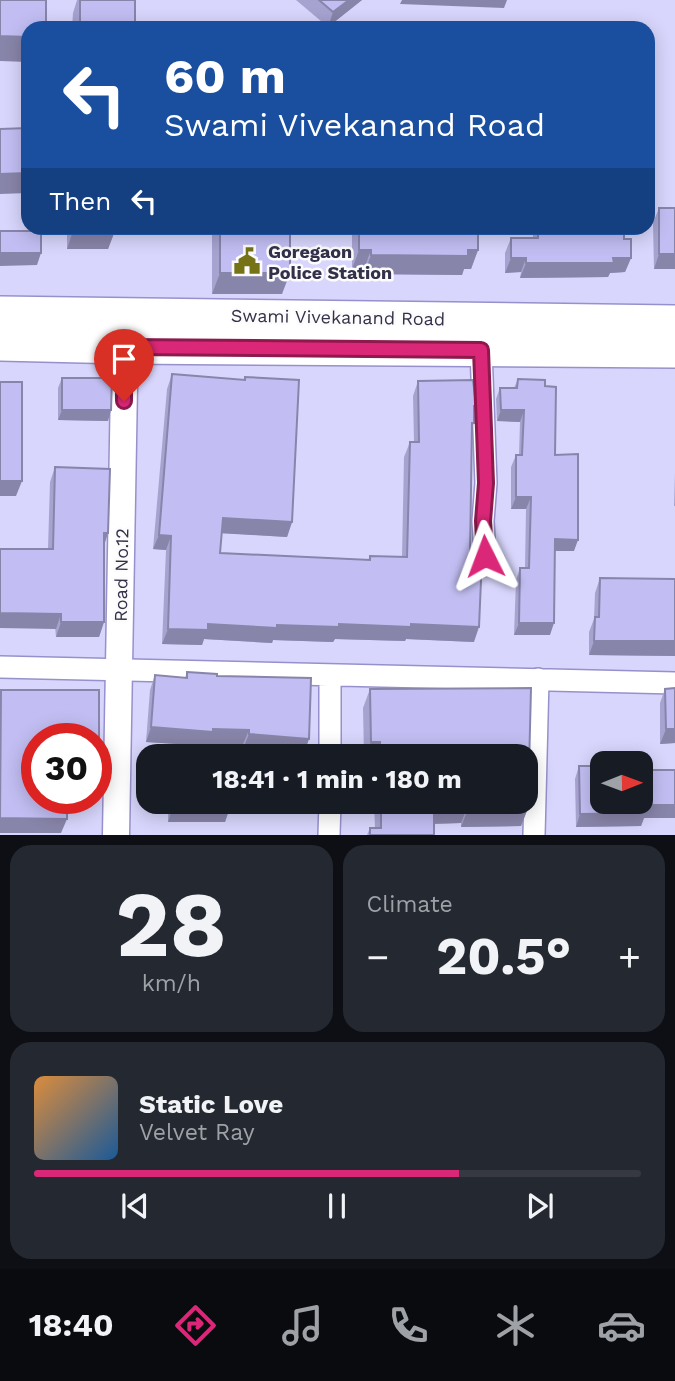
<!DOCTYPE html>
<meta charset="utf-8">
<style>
:root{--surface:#171b24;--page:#242831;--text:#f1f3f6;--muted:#9ea1a6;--line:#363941;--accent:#db2777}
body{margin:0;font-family:"Work Sans",sans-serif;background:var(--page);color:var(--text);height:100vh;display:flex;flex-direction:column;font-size:26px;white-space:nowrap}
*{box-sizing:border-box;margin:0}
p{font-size:23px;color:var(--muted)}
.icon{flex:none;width:38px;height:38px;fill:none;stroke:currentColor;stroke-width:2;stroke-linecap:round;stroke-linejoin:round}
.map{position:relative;height:835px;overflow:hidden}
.details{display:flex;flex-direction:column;gap:10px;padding:10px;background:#0d0f14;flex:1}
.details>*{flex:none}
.hud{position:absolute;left:21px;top:21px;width:634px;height:214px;border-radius:21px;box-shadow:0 4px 18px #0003;background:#1a4fa0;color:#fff;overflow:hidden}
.needle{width:46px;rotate:89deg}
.buttons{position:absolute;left:590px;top:751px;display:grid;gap:14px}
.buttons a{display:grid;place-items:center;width:63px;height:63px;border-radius:14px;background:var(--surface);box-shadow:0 4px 18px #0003;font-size:35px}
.speed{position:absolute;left:21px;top:723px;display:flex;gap:14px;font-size:35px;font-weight:700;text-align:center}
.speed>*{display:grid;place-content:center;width:91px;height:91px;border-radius:50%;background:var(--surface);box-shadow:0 4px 18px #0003;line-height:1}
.speed .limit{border:10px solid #d22;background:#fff;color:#111}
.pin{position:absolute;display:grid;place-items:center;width:60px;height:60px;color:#fff;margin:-72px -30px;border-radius:50% 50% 50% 0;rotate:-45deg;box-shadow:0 0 7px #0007}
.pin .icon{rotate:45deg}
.me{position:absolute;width:77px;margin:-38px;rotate:357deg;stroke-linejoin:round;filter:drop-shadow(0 0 5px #0008)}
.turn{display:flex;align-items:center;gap:24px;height:147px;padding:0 28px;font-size:32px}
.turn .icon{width:91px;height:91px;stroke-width:2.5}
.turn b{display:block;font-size:49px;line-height:60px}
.then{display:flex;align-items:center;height:66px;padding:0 28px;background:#0003;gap:14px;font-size:26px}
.big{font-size:52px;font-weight:700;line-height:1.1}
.details .card{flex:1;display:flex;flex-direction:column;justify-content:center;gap:10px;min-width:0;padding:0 24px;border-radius:21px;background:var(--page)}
.details .dial{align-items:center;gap:0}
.dial b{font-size:91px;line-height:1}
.song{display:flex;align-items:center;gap:21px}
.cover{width:84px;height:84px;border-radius:10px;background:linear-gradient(135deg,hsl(30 70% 55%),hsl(210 70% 35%))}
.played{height:7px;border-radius:4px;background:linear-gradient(90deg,var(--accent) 70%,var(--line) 70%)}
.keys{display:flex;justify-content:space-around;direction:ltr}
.heat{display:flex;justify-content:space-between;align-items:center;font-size:38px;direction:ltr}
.details .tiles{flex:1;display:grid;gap:10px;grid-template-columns:1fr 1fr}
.card:last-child{grid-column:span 2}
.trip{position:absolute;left:136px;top:744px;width:402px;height:70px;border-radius:21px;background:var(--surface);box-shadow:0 4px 18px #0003;font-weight:700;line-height:70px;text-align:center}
.menu{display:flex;height:112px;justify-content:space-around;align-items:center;background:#090b0e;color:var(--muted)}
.menu .icon{width:49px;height:49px}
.menu .on{color:var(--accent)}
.menu b{font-size:32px;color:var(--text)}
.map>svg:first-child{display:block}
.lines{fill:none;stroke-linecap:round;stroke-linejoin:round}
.minor-casing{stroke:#9691cc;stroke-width:24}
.tertiary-casing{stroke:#9691cc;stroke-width:29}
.primary-casing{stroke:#9691cc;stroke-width:36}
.minor{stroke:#fff;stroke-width:21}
.tertiary{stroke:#fff;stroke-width:26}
.primary{stroke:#fff;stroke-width:33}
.wall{fill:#a7a3d1}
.shaded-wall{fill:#8885aa}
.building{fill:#c2bef3;stroke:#8885aa;stroke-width:2}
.route-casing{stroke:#8e194d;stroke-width:18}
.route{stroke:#db2777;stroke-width:12}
.labels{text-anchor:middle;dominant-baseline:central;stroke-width:5;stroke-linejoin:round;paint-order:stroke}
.poi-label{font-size:18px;font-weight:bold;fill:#333149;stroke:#fcfcfc;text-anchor:start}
.street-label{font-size:18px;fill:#333149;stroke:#fcfcfc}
</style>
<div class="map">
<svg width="675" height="835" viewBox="0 0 675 835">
<rect width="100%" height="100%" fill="#d8d6fc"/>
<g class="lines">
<defs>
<path id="minor" d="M481,350L486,483L483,521L485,557
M0,667L675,683
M330,756V675
M329,835L330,802
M534,835L538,679"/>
<path id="tertiary" d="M116,835L125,329"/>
<path id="primary" d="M0,313L675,322
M0,344L124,347L675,351"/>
</defs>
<use href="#minor" class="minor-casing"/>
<use href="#tertiary" class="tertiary-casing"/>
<use href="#primary" class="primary-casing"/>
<use href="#minor" class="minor"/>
<use href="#tertiary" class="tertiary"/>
<use href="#primary" class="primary"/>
</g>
<path class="wall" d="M77,0H135V25L198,28H72L73,13Z
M296,0H362L328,27Z
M659,208H675V269H654L653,223Z
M67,228H116L108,249H67Z
M212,228H290L282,294H212Z
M352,228H478V250L471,269H464L462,275L364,274V269H352Z
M535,228H624V239L631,258L625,272L610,273L608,277L520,278L521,272L505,273V253L511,238H533V233Z
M172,374L244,380L245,377L292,522L287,537L222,533L220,553L368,560L370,556L402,557L404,457L410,442H414L413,396L418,381L476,406L474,411V423L472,428L470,556L474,642L406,639L405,641L335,639L333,642L273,640L272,643L204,639L202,645L162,644L166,550L153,549L167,389Z
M62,378L108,421L58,420V388Z
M518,379L545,386L555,455L574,551H555L550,635H514L516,580L520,568H525L526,509H511V467L516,455H519L520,422L497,421L496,399L500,388H514Z
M55,467L108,533L104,546V622L99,637H56L48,549L50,482Z
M675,473V506H674Z
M600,578L675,579V656L589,655V632L594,619L595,593Z
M187,672L217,676L304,754L243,749V744H209L208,746L146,742L150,690L155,675L185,678Z
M531,688L528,808L521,826L461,827V823L434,824V835H367L370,828H375L374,802H527V756H364L363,708L370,689Z
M665,689L675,743L660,744V703Z
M579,766L645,770H675V818H644L641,826L576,827L575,779Z
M168,802H307L304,810H229L225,822H168Z"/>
<path class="shaded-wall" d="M349,0H362L328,27L333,12Z
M402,0H507L504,8L400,4Z
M0,36L28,37V62L0,61Z
M28,173V193L0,194V174Z
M74,228H116L108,249H67Z
M359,250H371L364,269H352Z
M478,250L471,269H464L462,275L364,274L371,255Z
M0,253H41L37,265L0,266Z
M659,254H675V269H654Z
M511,258H526L521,272L505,273Z
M613,258H631L625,272L610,273L608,277L520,278L526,263Z
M220,273H290L282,294H212Z
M62,410H111L108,421L58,420Z
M501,410H524L520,422L497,421Z
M0,481H22L16,496H0Z
M516,497H531L526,509H511Z
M223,518L292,522L287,537L217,533Z
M104,533H108L103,548Z
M159,535L171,536L166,550L153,549Z
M555,539L578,540L574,551H551Z
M0,613L61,614L56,629L0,628Z
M61,622H104L99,637H56Z
M519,623H554L550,635H514Z
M208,624L277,625L411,624L479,627L474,642L406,639L405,641L335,639L333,642L273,640L272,643L204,639L202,645L162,644L168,629Z
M594,641H675V656L589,655Z
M151,727L213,729L249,730L243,744H209L208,746L146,742Z
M666,729H675V743L660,744Z
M249,734L309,739L304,754L243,749Z
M371,742H380L375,756H365Z
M228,802H307L304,810H229L225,822H168L172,809Z
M468,805L461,823L427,824L434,806Z
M646,805H675V818H644L641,826L576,827L580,814Z
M528,808L521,826L461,827L468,809Z
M0,818L67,819L61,833H0Z"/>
<path class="building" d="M0,0H46V28H28V37L0,36Z
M80,0H135V25H198V28H80Z
M319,0H349L333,12Z
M28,128V173L0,174V129Z
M659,208H675V254H659Z
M220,228H290V273H220Z
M359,228H478V250H468V256L371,255V250H359Z
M538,228H624V239H631V258H613L614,263H526V258H511V238H538Z
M0,231H41V253H0Z
M172,374L245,380V377L299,380L292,522L223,518L220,553L370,560V556L407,557L410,442H419L418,381L473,380L476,406H474V423H472L470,556L482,557L479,627L411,624V627L339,624V627L277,625V628L208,624V630L168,629L171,536L159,535Z
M62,378H112L111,410H62Z
M518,379L545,380V386L556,387L555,455L578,454V540L555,539L554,623H519L520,568H529L531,497H516V455H522L524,410H501L500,388H517Z
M0,382H22V481H0Z
M55,467L110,469L108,533H104V622H61V614L0,613V549H53Z
M600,578L675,579V641H594L595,617H599Z
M187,672L217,674V676L311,678L309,739L249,734V730L213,729V732L151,727L155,675L187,678Z
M531,688L528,808L468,809V805L434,806V835H370V828H381V802H527V756H380V742H371L370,689Z
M675,688V729H666L665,689Z
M1,690H99V742H96V738H37V798H67V819L0,818Z
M640,765H645V770H675V805H646V813L580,814L579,766H602V802H640Z
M172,802H229V810L172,809Z"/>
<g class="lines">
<defs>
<path id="route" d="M124,401V347L481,350L486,483L483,521L485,556"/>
</defs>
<use href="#route" class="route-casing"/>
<use href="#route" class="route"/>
</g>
<defs>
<symbol id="civic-bare" viewBox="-9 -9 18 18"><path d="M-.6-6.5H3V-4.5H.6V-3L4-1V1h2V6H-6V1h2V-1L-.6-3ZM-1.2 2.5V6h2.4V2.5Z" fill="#757316" stroke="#fcfcfc" stroke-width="2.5" paint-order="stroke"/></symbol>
</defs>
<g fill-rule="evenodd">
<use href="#civic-bare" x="228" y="242" width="38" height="38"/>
</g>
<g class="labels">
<g class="poi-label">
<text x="268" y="251">Goregaon<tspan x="268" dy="21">Police Station</tspan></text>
</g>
<g class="street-label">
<text transform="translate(338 317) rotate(1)">Swami Vivekanand Road</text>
<text transform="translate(121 575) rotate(-89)">Road No.12</text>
</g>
</g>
</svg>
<div class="buttons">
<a><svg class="needle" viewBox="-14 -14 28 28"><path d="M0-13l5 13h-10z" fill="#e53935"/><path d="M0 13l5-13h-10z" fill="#9ea1a6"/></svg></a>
</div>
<div class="speed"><div class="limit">30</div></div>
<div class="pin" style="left:124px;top:401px;background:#d93025"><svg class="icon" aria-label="arrive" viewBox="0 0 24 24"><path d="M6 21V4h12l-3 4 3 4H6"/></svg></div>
<svg class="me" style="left:485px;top:556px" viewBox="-20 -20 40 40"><path d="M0-17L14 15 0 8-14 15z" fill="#db2777" stroke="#fff" stroke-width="4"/></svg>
<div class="trip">18:41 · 1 min · 180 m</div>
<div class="hud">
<div class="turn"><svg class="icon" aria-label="left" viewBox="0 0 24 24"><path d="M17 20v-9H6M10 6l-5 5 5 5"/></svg><div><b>60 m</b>Swami Vivekanand Road</div></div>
<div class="then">Then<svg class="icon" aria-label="left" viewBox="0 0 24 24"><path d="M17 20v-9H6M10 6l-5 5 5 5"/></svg></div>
</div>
</div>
<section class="details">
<div class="tiles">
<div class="card dial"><b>28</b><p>km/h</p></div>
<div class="card"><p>Climate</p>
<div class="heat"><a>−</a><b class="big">20.5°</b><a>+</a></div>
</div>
<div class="card">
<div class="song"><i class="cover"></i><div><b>Static Love</b><p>Velvet Ray</p></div></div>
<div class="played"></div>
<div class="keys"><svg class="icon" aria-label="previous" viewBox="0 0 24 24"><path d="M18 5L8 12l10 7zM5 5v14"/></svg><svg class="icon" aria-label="pause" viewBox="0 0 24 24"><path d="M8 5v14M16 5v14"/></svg><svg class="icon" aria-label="next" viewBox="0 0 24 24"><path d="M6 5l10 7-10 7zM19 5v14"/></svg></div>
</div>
</div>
</section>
<nav class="menu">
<b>18:40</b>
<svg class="icon on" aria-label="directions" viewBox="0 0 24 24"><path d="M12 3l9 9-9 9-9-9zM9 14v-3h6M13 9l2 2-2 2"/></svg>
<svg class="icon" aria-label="music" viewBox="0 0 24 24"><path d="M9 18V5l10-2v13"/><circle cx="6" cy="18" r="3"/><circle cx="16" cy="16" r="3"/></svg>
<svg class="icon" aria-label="phone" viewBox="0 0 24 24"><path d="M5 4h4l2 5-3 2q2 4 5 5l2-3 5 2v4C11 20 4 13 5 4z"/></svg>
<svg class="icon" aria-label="climate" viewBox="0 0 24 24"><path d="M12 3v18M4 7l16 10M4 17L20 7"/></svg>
<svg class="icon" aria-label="car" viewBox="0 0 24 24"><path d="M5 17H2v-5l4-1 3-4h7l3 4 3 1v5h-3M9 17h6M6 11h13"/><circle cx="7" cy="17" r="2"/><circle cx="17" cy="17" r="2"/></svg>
</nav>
